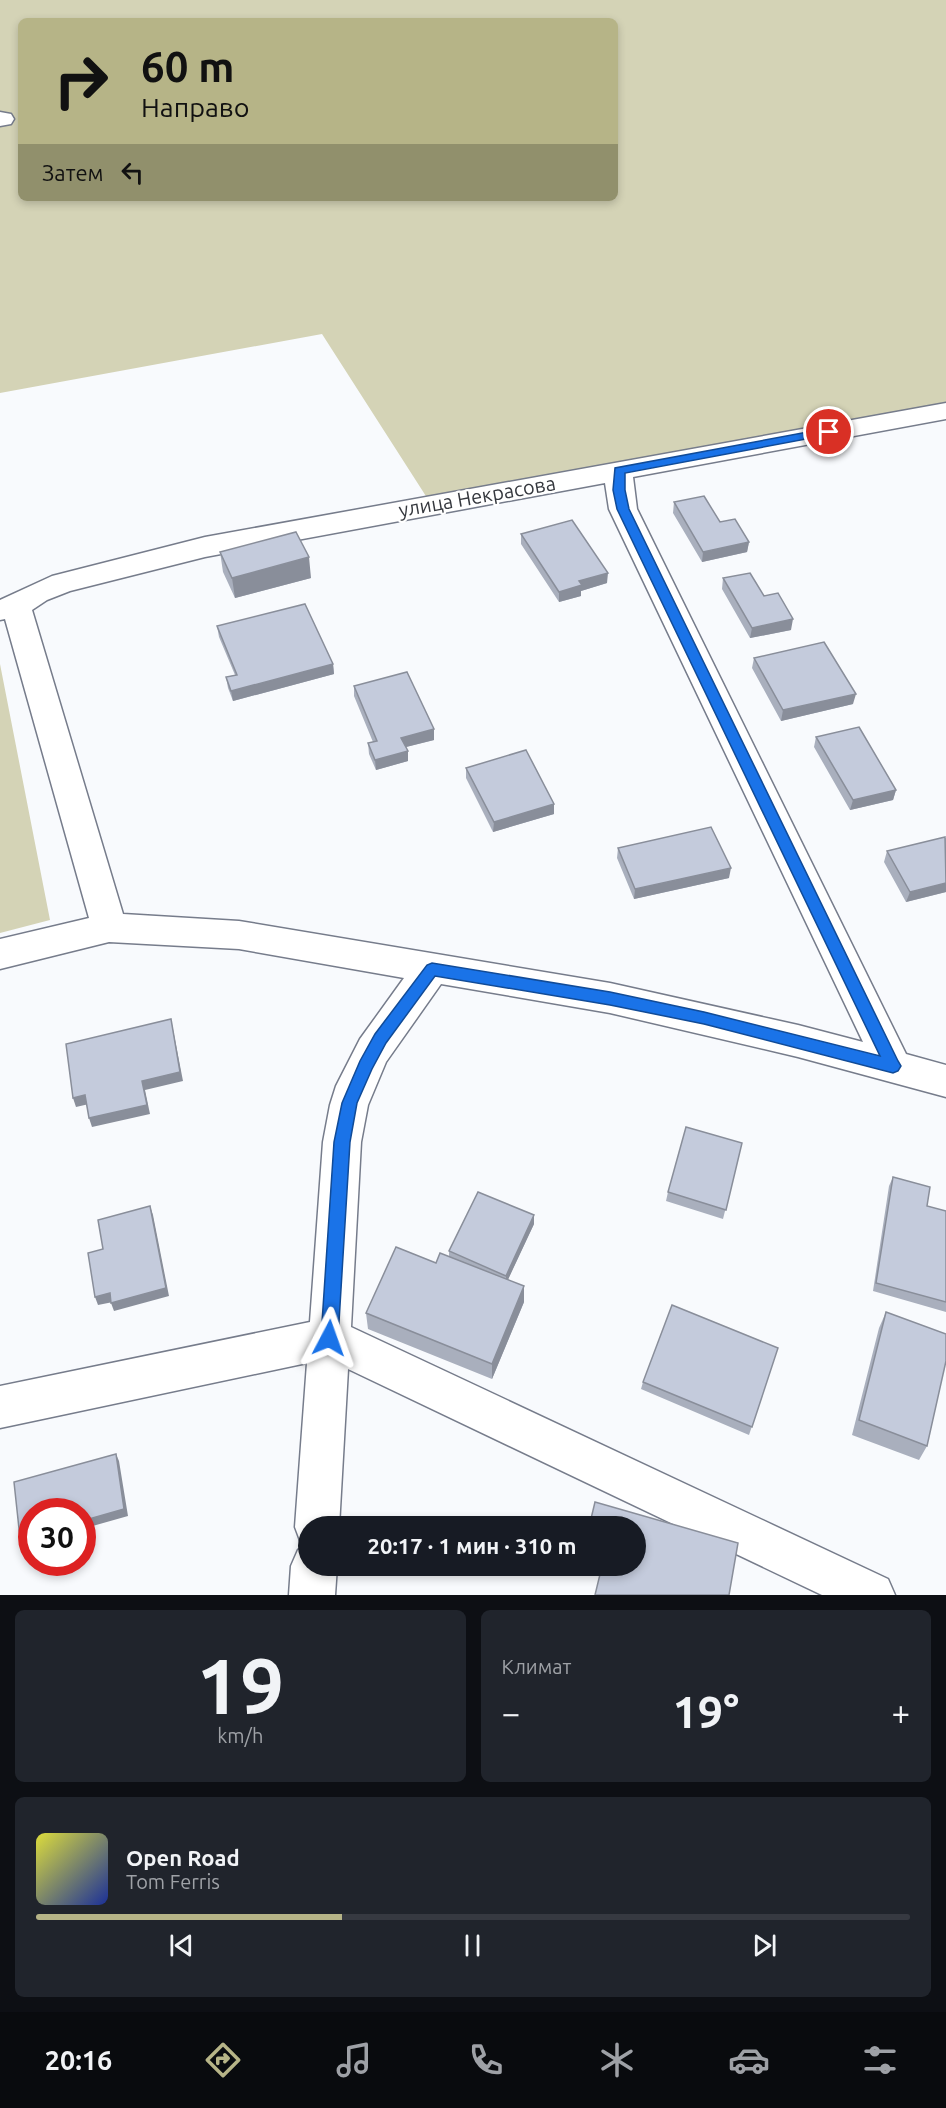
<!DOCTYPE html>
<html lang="ru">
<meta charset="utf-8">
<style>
:root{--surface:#171b24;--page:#20242c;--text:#f1f3f6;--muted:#9ea1a6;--line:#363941;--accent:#b6b487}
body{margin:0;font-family:Ubuntu,sans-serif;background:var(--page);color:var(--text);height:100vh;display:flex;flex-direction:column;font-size:22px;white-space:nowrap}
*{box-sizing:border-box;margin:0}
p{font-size:20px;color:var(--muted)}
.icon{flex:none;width:33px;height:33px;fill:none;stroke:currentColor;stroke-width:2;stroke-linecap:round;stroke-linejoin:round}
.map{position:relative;height:1595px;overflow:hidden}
.panel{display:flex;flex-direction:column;gap:15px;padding:15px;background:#0d0f14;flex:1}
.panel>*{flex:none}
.top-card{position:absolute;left:18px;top:18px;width:600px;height:183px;border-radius:9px;box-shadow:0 3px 9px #0003;background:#b6b487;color:#111;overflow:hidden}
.speed{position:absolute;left:18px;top:1498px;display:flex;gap:12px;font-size:30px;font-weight:700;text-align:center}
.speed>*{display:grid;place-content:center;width:78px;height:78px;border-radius:50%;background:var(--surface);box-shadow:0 3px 9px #0003;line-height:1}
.speed .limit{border:9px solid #d22;background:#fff;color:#111}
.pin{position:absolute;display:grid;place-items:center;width:51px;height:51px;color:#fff;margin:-26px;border:3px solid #fff;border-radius:50%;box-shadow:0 2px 6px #0007}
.me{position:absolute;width:66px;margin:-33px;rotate:4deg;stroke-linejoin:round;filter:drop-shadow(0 0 4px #0008)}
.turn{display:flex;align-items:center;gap:21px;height:126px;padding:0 24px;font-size:27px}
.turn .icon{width:78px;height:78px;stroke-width:2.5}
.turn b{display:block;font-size:42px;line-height:51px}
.then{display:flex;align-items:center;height:57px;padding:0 24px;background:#0003;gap:12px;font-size:22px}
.big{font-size:45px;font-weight:700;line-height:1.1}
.panel .widget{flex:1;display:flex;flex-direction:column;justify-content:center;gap:9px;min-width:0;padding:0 21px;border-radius:9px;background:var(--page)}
.panel .dial{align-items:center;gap:0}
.dial b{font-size:78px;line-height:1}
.song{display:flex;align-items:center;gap:18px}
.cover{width:72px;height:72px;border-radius:9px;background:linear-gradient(135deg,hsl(60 70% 55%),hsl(230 70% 35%))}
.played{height:6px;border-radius:3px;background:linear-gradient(90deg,var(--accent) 35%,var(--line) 35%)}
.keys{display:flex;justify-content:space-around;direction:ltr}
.heat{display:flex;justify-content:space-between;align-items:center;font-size:33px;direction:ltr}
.panel .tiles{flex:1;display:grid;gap:15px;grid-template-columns:1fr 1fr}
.widget:last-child{grid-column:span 2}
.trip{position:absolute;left:298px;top:1516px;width:348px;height:60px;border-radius:30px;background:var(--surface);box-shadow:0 3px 9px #0003;font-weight:700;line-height:60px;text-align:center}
.tabs{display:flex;height:96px;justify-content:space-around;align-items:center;background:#090b0e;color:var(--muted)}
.tabs .icon{width:42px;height:42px}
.tabs .active{color:var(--accent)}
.tabs b{font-size:27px;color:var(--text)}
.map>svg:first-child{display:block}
.green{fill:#d4d3b6;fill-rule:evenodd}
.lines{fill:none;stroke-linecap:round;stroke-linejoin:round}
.minor-casing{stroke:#767c8b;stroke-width:3}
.minor{fill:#fff;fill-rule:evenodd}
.wall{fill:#a9afbd}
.shaded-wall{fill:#898e9a}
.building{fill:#c4cbdc;stroke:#898e9a;stroke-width:1.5}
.route{fill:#1a73e8;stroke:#114b97;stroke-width:1.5}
.labels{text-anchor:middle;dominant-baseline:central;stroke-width:4.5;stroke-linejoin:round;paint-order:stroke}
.street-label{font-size:20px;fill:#35383e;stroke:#fff}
</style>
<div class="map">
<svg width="946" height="1595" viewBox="0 0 946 1595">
<rect width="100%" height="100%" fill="#f8fafd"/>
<path class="green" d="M0,0H946V402L431,504L322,334L0,393ZM21,21H615V198H21Z
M0,664L50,920L0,933Z"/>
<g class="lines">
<defs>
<path id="minor" d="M0,112L11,114L14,119L11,124L0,126Z
M946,403V419L633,477L637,509L906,1054L946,1065V1097L798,1057L610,1013L441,984L386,1062L368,1105L361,1142L351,1327L888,1579L895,1595H822L348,1369L339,1527H309V1566H337L335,1595H289L291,1566L298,1550L308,1546L301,1543L295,1527L307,1363L0,1428V1386L310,1322L323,1142L330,1105L336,1086L360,1039L404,978L239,949L109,942L0,969V939L89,918L5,619L0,620V600L52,576L205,537ZM605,483L609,509L863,1042L798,1025L610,983L239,921L123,914L32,610L47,600L70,591L205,557Z"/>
</defs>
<use href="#minor" class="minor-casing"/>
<use href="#minor" class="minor"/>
</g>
<path class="wall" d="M674,502L720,522L749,542L747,552L702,562L673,513Z
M521,534L607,583L581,591V596L559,602L521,544Z
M220,552L311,578L235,598L223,572Z
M723,578L764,596L791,630L750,638L722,589Z
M217,626L333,664L334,674L233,701L228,688L226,677L235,675L219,637Z
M754,658L853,704L781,721L752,668Z
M354,686L434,740L406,747L408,761L376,770L369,754L368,743L373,742L354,696Z
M816,737L896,790L893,800L850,810L814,747Z
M466,768L554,814L493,832L466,778Z
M946,838V892L906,902L884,862L887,851Z
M618,848L729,878L634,899L617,858Z
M742,1143L723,1219L666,1201L668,1192Z
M893,1177L927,1206L946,1211V1312L873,1291L889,1186Z
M534,1215V1224L508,1279L524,1302L492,1379L368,1329L366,1313L436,1263L449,1256V1251Z
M886,1312L927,1446L919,1460L852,1435L879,1328Z
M778,1348L749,1435L641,1389L643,1382Z
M586,1566H636L601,1570Z"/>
<path class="shaded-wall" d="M749,542L747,552L702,562L703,552Z
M309,557L311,578L235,598L232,578Z
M608,573L607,583L581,591V596L559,602V592L579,581Z
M793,619L791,630L750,638L752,628Z
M333,664L334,674L233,701L231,691Z
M856,694L853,704L781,721L783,710Z
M434,729V740L402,748L401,738Z
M408,751V761L376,770L375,760Z
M896,790L893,800L850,810L853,800Z
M554,804V814L493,832L494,822Z
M731,868L729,878L634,899L635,889Z
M946,883V892L906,902L910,892Z
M171,1019L183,1081L145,1090L150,1114L92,1127L89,1118L142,1081Z
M85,1095L89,1104L76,1107L73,1098Z
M150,1206L153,1215L169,1296L114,1311L111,1303Z
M534,1215V1224L506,1284V1276Z
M524,1286V1302L492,1379V1364Z
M110,1293L113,1302L98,1305L95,1297Z
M116,1454L119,1461L128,1516L82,1529V1521Z
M32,1535V1543L25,1545L20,1538Z"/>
<path class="building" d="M704,496L720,522L735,519L749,542L703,552L674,502Z
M572,520L608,573L579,581L582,585L559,592L521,534Z
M296,532L309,557L232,578L220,552Z
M750,573L764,596L778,593L793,619L752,628L723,578Z
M305,604L333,664L231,691L226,677L237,675L217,626Z
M824,642L856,694L783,710L754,658Z
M407,672L434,729L401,738L408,751L375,760L368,743L377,741L354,686Z
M859,727L896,790L853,800L816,737Z
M526,750L554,804L494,822L466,768Z
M711,827L731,868L635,889L618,848Z
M945,837L946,883L910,892L887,851Z
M171,1019L180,1072L142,1081L147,1105L89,1118L85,1095L73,1098L66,1044Z
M686,1127L742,1143L726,1210L668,1192Z
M893,1177L930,1187L927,1206L946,1211V1302L876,1283Z
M478,1192L534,1215L506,1276L449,1251Z
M150,1206L166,1288L111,1303L110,1293L95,1297L88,1253L103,1249L98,1220Z
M396,1247L436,1263L440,1253L524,1286L492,1364L366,1313Z
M672,1305L778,1348L752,1427L643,1382Z
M886,1312L946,1334V1361L927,1446L859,1420Z
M116,1454L124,1509L82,1521V1512H32V1535L20,1538L14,1482Z
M595,1502L738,1543L729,1595H595L602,1566H636V1527H589Z"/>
<path class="route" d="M829,428L833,430V434L625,473V490L629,509L898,1061L901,1066L898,1071L893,1073L704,1024L610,1005L435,976L386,1043L372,1069L357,1103L350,1142L338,1338L336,1344L329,1346L323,1344L321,1338L334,1142L342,1103L360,1061L375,1034L427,965L432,963L610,992L704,1012L880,1056L617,509L613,490L615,468Z"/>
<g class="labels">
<g class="street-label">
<text transform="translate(477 496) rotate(-10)">улица Некрасова</text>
</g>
</g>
</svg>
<div class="speed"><div class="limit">30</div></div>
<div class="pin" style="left:829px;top:432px;background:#d93025"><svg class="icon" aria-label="arrive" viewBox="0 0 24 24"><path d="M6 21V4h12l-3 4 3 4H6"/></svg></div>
<svg class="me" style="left:329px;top:1338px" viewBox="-20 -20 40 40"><path d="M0-17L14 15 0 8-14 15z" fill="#1a73e8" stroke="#fff" stroke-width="4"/></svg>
<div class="trip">20:17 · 1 мин · 310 m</div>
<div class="top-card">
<div class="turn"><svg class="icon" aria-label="right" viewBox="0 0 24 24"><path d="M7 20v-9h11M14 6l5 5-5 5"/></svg><div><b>60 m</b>Направо</div></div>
<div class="then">Затем<svg class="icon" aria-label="left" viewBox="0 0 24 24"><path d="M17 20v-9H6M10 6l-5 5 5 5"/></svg></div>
</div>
</div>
<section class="panel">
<div class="tiles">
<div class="widget dial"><b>19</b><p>km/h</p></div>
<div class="widget"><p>Климат</p>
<div class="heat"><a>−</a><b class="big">19°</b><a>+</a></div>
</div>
<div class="widget">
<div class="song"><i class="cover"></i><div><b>Open Road</b><p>Tom Ferris</p></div></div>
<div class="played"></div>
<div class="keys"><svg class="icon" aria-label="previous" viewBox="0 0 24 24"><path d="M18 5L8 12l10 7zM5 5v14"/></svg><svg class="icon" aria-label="pause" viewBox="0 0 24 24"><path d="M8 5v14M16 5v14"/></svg><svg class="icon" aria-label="next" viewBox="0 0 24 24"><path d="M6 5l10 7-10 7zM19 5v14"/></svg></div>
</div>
</div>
</section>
<nav class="tabs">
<b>20:16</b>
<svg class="icon active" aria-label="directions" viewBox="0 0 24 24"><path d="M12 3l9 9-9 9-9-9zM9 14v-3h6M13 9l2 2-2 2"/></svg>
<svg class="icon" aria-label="music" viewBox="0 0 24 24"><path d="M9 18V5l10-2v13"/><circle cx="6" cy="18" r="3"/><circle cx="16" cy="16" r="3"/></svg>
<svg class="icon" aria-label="phone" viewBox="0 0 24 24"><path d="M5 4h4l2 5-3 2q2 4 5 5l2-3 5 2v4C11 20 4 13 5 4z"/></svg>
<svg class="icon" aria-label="climate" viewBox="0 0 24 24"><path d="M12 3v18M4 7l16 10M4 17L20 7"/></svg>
<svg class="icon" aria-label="car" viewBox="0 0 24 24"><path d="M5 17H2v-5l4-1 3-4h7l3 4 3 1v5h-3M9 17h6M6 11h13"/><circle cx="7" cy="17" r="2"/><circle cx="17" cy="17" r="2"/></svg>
<svg class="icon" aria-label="filters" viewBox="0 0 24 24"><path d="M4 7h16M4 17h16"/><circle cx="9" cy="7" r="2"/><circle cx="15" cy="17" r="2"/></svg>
</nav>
